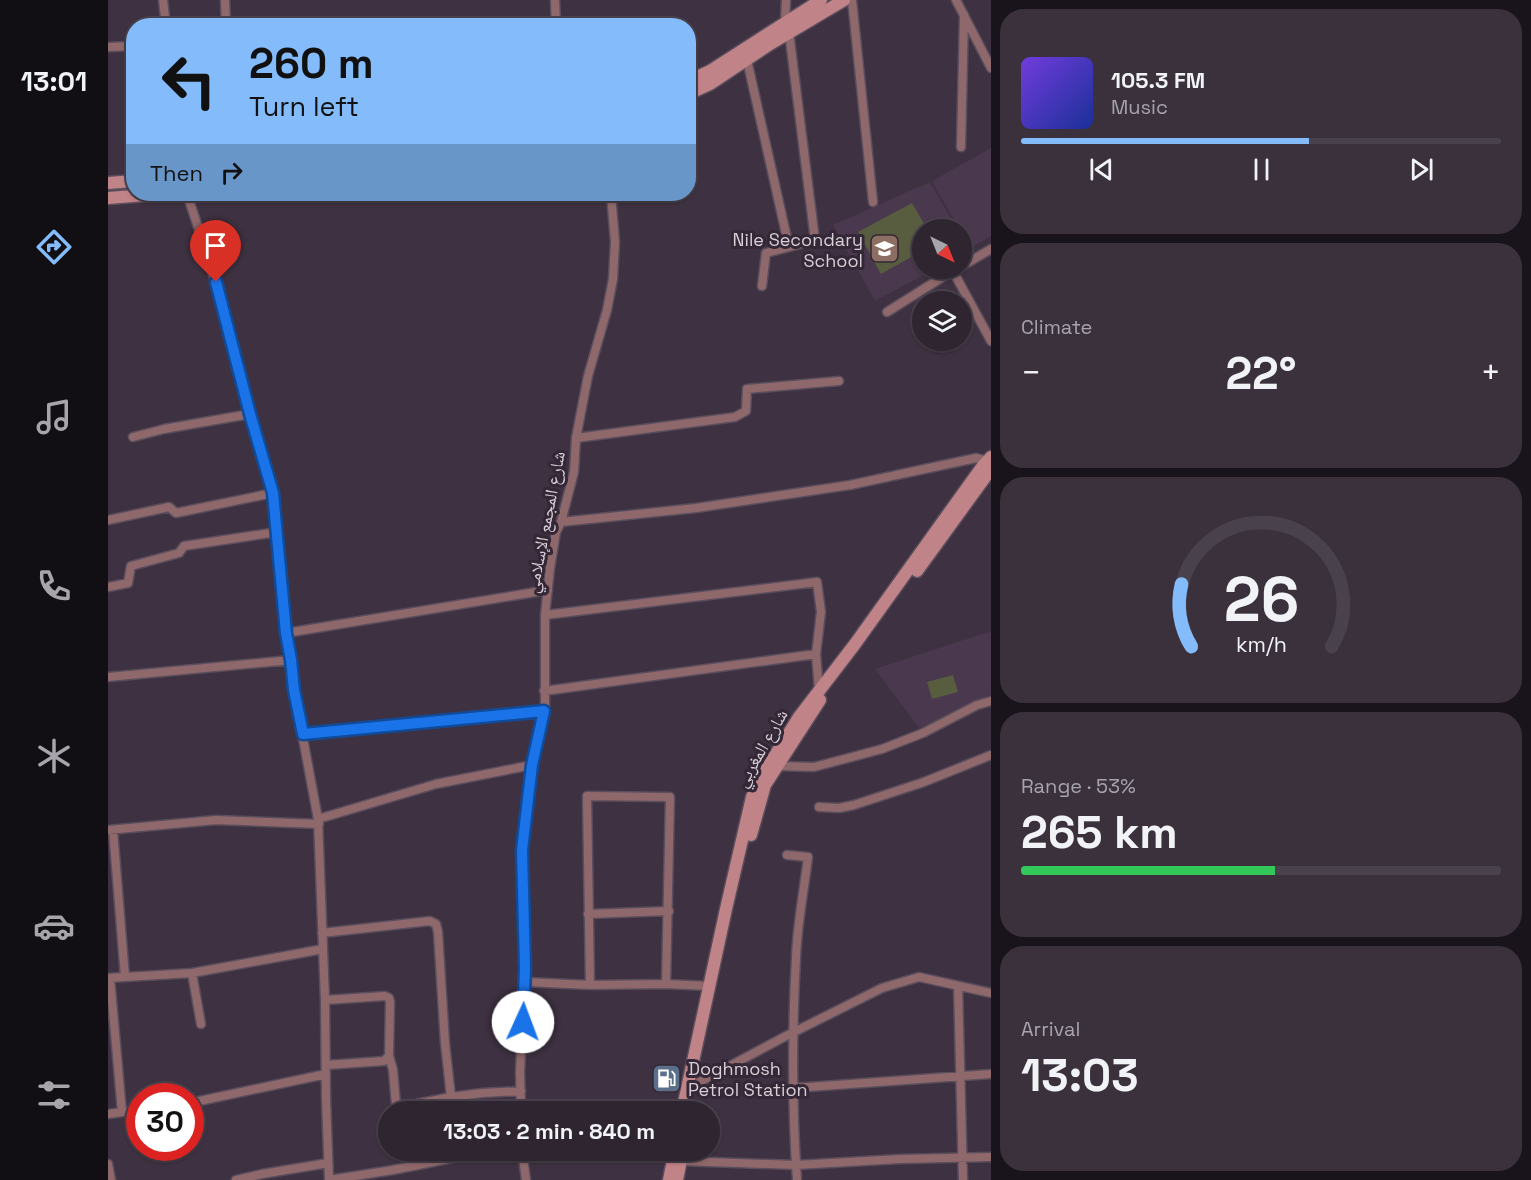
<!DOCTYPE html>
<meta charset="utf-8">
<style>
:root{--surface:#2e2531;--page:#3a313d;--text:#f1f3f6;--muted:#a7a5ab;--line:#49424d;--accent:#84bcfb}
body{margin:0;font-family:"Space Grotesk","Noto Naskh Arabic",sans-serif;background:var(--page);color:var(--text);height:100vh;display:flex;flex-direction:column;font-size:22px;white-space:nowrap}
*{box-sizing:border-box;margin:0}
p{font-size:20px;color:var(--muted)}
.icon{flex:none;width:33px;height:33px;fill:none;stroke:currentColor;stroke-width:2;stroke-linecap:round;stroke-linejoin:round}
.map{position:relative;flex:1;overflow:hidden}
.side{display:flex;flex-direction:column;gap:9px;padding:9px;background:#19141b;width:540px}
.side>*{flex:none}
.guide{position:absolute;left:18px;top:18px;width:570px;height:183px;border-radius:24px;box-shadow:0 2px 4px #0004,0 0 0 2px var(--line);background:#84bcfb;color:#111;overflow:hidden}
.needle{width:39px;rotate:137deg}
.buttons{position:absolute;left:804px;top:219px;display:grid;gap:12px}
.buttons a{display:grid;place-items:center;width:60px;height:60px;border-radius:50%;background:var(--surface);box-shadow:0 2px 4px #0004,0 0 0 2px var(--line);font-size:30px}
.speed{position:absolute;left:18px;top:1083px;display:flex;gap:12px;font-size:30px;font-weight:700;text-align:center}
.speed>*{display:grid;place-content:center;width:78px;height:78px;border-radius:50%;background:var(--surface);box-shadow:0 2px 4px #0004,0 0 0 2px var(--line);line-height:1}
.speed .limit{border:9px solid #d22;background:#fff;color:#111}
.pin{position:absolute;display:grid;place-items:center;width:51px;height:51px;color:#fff;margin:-62px -26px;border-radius:50% 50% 50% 0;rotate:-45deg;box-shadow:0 0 6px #0007}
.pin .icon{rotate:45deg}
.me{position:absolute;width:66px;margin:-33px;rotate:2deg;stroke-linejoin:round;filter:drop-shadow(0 0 4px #0008)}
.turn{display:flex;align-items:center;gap:21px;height:126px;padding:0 24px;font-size:27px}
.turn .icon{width:78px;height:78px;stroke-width:2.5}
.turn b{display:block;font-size:42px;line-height:51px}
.then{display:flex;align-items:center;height:57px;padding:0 24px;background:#0003;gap:12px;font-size:22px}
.big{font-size:45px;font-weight:700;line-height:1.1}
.side .card{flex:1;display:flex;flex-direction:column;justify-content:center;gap:9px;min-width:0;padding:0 21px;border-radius:24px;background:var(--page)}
.side .dial{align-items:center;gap:0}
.dial svg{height:156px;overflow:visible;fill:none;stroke:var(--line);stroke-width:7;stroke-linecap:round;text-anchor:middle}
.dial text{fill:var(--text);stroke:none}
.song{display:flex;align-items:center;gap:18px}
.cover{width:72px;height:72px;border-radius:9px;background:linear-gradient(135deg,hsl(260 70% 55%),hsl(230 70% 35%))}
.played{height:6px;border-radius:3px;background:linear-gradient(90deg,var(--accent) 60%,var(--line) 60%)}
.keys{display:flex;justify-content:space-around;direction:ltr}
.heat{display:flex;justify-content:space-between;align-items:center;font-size:33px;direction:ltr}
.charge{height:9px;border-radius:4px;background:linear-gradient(90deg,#34c759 53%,var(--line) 0)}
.trip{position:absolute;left:270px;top:1101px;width:342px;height:60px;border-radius:30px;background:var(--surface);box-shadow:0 2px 4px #0004,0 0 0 2px var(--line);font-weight:700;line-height:60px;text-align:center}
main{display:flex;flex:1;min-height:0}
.dock{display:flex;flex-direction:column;width:108px;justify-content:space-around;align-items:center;background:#120f14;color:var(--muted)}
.dock .icon{width:42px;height:42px}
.dock .active{color:var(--accent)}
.dock b{font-size:27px;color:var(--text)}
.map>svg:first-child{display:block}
.built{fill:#4a384e}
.pitch{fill:#595d40}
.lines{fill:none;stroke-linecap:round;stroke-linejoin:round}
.minor-casing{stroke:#5a4d5c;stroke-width:11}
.secondary-casing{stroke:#5a4d5c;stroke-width:15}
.minor{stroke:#8f686b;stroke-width:8}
.secondary{stroke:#c08388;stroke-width:12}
.route-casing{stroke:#114b97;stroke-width:15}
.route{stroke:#1a73e8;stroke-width:10}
.labels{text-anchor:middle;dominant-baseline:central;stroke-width:6;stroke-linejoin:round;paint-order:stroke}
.poi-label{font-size:18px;fill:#d7ced8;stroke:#342736;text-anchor:end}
.street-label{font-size:18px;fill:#d7ced8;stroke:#342736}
</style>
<main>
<nav class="dock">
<b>13:01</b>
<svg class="icon active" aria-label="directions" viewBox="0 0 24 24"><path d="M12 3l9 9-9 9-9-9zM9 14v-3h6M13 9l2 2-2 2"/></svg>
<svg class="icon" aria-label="music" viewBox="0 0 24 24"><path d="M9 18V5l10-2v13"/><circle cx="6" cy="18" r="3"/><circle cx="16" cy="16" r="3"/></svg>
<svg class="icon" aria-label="phone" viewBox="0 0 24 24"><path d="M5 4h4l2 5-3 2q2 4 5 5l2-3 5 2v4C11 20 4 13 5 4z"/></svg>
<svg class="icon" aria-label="climate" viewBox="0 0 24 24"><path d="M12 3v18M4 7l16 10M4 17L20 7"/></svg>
<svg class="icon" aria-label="car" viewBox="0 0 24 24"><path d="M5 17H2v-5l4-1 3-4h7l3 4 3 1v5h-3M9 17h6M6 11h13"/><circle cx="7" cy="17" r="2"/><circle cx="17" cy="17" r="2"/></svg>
<svg class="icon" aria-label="filters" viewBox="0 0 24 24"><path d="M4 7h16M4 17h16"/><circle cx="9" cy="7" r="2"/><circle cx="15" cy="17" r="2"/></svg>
</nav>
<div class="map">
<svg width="883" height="1180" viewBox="0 0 883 1180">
<rect width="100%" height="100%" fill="#3e3141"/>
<path class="built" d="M883,148V236L861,249L854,235V230L851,229L824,181Z
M822,182L849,229L814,230V268L827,269L767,301L725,225Z
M883,631V697L811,728L767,669Z"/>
<path class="pitch" d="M804,203L819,229L814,230V251L773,274L750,232Z
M845,675L850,692L824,699L819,682Z"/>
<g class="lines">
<defs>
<path id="minor" d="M55,0L58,26
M117,0L118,26
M447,0L448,26
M744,0L765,202
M848,0L883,68
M0,47L26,46
M639,60L681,247
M853,147L856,15
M79,194L102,263L142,414L165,493L178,633L183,660L186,690L210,819L217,1000L218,1098L221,1180
M854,266L883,249
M845,271L883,341
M654,286L658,253L707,240L681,32L677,23L678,0
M779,312L849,268
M25,437L56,429L142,414
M468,438L627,417L638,411L639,389L731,381
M0,520L61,507L68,513L165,493
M453,522L588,508L742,485L868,458L880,461
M0,587L20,583L23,566L71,553L76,546L169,532
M437,615L709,582L713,612L708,654
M178,633L440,590
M0,677L183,660
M436,691L708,654L711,690
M195,734L437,711
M671,766L706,767L774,749L815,733L869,705L883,701
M711,807L731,808L746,805L816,782L883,755
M210,819L328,784L424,765
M0,830L108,820L211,824
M5,830L17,977
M679,855L700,857C696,891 689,925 688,958C684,1032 684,1107 689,1180
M480,914L561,911
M214,933L322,921L328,924L330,932L337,1043L343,1097L374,1093L413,1091
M84,973L93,1024
M0,978L84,973L215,949
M2,978L14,1112L32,1110
M417,982L482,985L558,984L601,986
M482,985L479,796L562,797L558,984
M850,986L855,1180
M217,1000L277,996L281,998L282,1002L281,1056L276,1061L218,1065
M281,1056L285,1070L288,1105L308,1104L343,1097
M586,1085L678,1036L774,988L811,977L883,993
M686,1088L883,1074
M82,1103L218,1074
M413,1112L412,1072L417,968L414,850L424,765L437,711V615L442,568L448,532L453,522L466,472L468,438L480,376L499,310L505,279L507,242L503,194
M0,1114L14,1112
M414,1150L418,1180
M573,1161L688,1165L792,1159L883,1157
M0,1164L3,1180
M128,1180L154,1174L220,1163
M221,1180L285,1170L384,1150"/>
<path id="secondary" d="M580,81L602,71L713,0
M580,94L602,84L662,44L736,0
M0,183L26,181
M0,198L51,194
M809,571L883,469
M643,835L657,785L712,700
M574,1112L618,909L644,797L659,768L691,717L747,644L874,467L883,457
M561,1180L567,1150
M569,1180L575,1150"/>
</defs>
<use href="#minor" class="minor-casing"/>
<use href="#secondary" class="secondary-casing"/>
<use href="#minor" class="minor"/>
<use href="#secondary" class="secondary"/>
</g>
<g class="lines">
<defs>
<path id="route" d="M108,282L142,414L165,493L178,633L183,660L186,690L195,734L436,711L424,765L414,850L417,968L415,1022"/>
</defs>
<use href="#route" class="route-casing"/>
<use href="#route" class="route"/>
</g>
<defs>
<symbol id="school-square" viewBox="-11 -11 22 22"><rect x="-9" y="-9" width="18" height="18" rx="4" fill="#8d6e63" stroke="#342736"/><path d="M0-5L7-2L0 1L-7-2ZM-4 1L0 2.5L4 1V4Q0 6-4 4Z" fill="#fff"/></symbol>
<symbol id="fuel-square" viewBox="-11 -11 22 22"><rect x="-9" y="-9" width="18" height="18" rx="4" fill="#5c6f8a" stroke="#342736"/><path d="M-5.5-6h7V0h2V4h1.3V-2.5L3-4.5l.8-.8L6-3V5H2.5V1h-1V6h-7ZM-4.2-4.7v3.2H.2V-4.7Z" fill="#fff"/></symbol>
</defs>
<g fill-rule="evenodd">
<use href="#school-square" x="760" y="232" width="33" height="33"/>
<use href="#fuel-square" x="542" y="1062" width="33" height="33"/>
</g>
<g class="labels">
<g class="poi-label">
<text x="755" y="239">Nile Secondary<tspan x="755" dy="21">School</tspan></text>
<text x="580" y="1068" text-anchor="start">Doghmosh<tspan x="580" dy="21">Petrol Station</tspan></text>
</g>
<g class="street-label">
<text transform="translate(437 522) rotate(-79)">شارع المجمع الإسلامي</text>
<text transform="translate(653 748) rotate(-60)">شارع المغربي</text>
</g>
</g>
</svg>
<div class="buttons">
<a><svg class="needle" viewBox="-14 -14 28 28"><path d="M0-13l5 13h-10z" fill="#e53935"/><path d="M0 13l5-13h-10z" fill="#a7a5ab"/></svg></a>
<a><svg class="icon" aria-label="layers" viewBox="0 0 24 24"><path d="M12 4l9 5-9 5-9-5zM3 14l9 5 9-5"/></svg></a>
</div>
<div class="speed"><div class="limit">30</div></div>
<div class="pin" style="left:108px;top:282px;background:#d93025"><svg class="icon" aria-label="arrive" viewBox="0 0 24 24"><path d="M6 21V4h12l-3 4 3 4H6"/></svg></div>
<svg class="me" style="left:415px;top:1022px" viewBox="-20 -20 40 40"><circle r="19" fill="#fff"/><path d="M0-13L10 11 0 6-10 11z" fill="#1a73e8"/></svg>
<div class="trip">13:03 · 2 min · 840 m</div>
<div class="guide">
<div class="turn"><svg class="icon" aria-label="left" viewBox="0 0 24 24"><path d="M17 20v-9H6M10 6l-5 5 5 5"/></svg><div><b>260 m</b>Turn left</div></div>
<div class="then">Then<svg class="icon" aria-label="right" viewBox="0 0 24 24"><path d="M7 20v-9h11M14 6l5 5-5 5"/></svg></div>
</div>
</div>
<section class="side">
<div class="card">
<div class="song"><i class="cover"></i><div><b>105.3 FM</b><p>Music</p></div></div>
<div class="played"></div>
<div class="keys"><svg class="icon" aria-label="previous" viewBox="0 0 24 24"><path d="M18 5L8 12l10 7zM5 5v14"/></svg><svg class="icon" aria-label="pause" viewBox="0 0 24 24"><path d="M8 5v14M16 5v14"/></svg><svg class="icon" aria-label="next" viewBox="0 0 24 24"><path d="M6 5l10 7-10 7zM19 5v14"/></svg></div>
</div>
<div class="card"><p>Climate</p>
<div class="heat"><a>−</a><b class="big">22°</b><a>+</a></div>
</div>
<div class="card dial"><svg viewBox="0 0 100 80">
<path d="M14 69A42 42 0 1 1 86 69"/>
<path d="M14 69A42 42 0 0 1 9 37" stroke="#84bcfb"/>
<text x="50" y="56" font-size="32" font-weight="700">26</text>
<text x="50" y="72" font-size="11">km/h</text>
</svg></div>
<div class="card"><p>Range · 53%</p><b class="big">265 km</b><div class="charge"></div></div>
<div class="card"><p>Arrival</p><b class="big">13:03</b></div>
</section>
</main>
